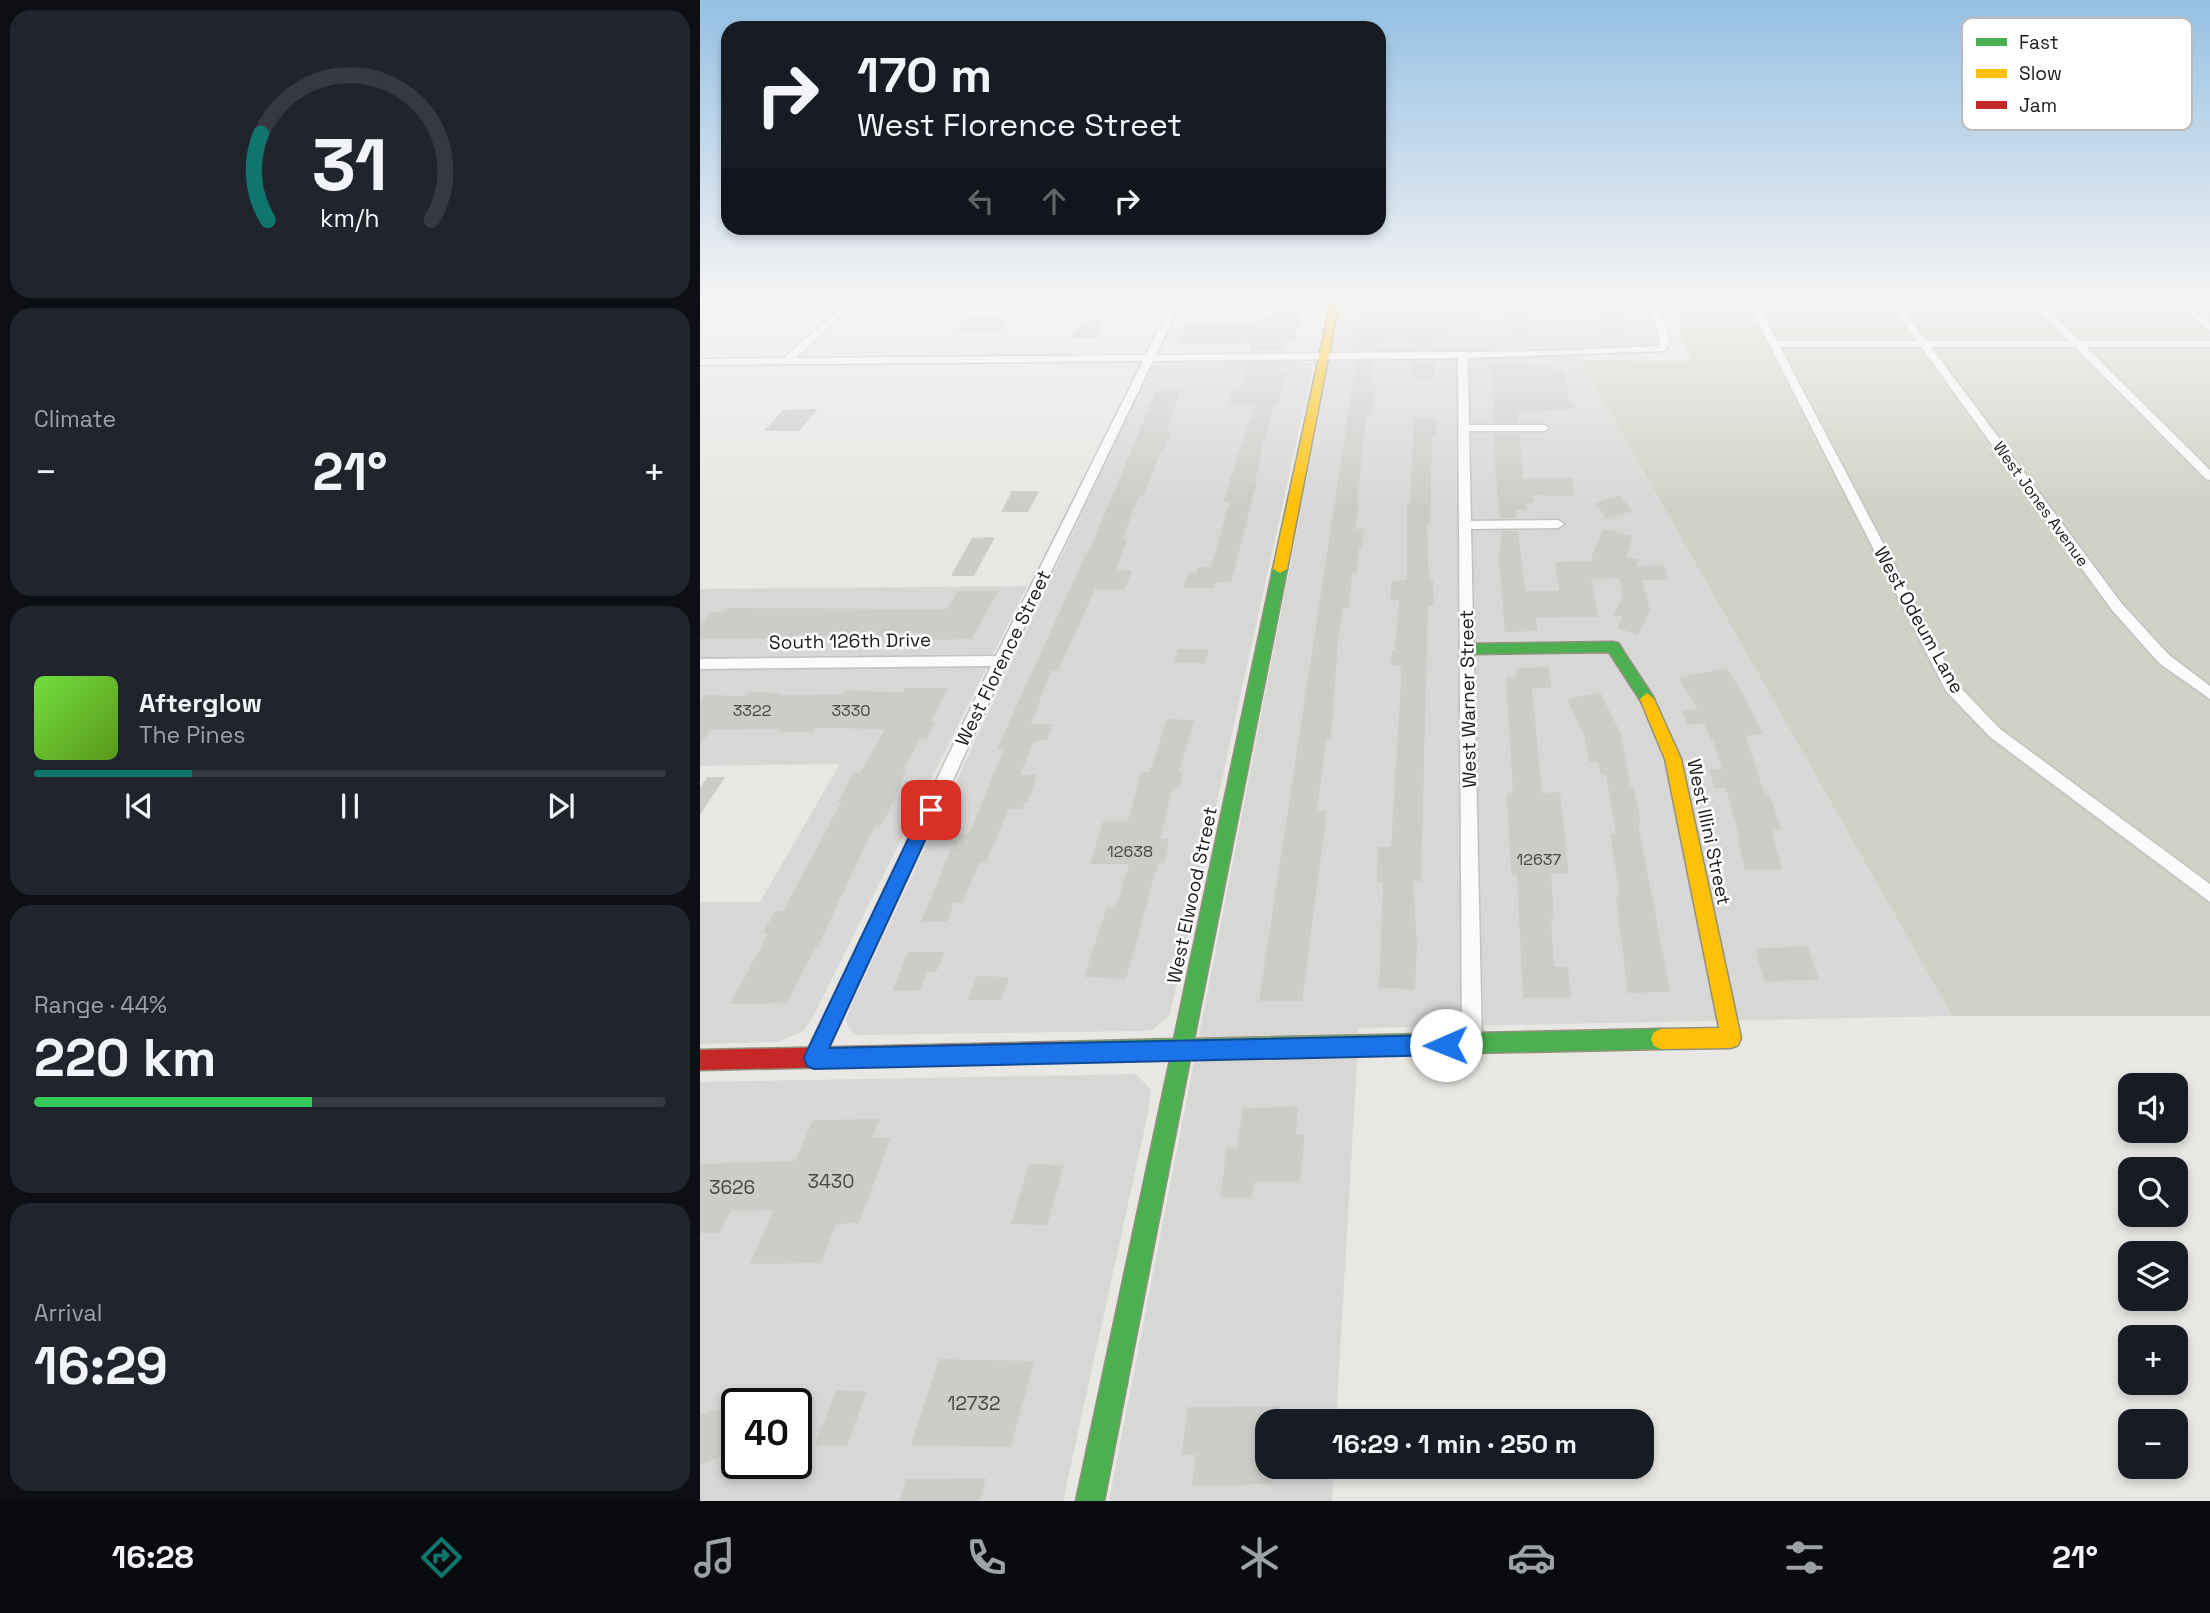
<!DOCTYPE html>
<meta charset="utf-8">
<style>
:root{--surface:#171b24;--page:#20242c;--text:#f1f3f6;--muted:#9ea1a6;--line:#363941;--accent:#0f766e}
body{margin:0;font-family:"Space Grotesk",sans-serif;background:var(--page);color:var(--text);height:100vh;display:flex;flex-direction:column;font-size:26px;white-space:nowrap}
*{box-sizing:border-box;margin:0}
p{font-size:23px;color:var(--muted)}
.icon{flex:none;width:38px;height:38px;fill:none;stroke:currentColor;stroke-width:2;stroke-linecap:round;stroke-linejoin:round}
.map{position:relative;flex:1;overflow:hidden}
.sheet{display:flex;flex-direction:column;gap:10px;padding:10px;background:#0d0f14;width:700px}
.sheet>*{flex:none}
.hud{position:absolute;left:21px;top:21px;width:665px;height:214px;border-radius:21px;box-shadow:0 4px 10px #0003;background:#171b24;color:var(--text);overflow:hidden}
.controls{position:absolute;left:1418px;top:1073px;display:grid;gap:14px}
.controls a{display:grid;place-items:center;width:70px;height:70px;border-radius:14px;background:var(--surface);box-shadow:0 4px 10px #0003;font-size:35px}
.speed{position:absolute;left:21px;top:1388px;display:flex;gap:14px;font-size:35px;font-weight:700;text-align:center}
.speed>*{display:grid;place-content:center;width:91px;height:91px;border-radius:50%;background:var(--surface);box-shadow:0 4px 10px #0003;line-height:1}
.speed .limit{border:4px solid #111;border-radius:10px;background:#fff;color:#111}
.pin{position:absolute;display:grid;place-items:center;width:60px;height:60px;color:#fff;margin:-30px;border-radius:14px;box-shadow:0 4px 10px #0006}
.me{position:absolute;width:77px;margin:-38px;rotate:269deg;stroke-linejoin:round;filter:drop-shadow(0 0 5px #0008)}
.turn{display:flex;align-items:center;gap:24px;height:147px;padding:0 21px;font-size:32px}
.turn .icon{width:91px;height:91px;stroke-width:2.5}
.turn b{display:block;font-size:49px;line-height:60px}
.lanes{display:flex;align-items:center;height:66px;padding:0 21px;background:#0003;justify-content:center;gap:35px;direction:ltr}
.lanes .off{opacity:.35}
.big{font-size:52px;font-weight:700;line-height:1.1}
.sheet .card{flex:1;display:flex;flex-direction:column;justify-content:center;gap:10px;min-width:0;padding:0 24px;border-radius:21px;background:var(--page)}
.sheet .dial{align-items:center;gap:0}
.dial svg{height:182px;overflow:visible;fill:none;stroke:var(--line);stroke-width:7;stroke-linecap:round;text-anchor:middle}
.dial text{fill:var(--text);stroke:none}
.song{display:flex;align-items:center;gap:21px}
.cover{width:84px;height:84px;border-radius:10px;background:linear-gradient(135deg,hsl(100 70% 55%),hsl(90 70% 35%))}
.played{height:7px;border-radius:4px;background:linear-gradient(90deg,var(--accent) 25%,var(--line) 25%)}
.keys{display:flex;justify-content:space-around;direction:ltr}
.heat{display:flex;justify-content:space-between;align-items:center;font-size:38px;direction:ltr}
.charge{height:10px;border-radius:5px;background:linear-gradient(90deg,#34c759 44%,var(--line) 0)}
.trip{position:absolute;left:555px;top:1409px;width:399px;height:70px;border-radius:21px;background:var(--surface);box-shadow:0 4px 10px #0003;font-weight:700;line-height:70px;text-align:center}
.dock{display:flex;height:112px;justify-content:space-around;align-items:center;background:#090b0e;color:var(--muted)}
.dock .icon{width:49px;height:49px}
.dock .current{color:var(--accent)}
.dock b{font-size:32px;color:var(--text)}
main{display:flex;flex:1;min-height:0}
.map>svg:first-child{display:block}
.residential{fill:#d8d7d5;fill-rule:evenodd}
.construction{fill:#d2d1c6}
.building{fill:#ceccc9}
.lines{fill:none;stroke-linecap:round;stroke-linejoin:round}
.street-casing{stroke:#c2c1c0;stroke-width:3}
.fast-casing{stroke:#90917e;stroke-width:3}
.slow-casing{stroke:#90917e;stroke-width:3}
.jam-casing{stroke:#90917e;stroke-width:3}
.street{fill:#fcfbfb;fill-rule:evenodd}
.fast{fill:#4caf50;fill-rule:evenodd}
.slow{fill:#ffc107;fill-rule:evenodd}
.jam{fill:#c62828;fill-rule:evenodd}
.route{fill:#1a73e8;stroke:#114b97;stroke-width:2}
.labels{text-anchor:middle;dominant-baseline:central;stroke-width:5;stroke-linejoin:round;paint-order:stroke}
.far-street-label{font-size:16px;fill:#1b1b1b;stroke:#fff}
.number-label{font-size:16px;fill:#484746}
.street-label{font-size:19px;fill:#1b1b1b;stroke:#fff}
.near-number-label{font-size:19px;fill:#484746}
.key{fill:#fff;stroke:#bbb;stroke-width:2}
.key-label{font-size:19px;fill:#1b1b1b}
</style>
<main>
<section class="sheet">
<div class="card dial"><svg viewBox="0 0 100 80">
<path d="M14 69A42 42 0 1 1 86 69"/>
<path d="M14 69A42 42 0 0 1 11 31" stroke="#0f766e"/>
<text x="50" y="56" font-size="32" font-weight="700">31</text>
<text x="50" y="72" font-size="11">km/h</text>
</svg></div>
<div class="card"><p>Climate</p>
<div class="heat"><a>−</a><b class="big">21°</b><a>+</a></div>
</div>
<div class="card">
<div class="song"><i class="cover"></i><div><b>Afterglow</b><p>The Pines</p></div></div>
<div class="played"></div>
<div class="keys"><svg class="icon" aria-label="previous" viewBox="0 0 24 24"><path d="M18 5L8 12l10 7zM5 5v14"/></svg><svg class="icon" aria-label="pause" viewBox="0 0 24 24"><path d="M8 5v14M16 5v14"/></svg><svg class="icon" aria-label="next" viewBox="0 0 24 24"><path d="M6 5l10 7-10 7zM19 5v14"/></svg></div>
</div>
<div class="card"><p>Range · 44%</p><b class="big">220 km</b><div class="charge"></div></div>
<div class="card"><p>Arrival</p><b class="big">16:29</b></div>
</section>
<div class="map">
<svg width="1510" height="1501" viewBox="0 0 1510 1501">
<rect width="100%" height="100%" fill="#e9e7e4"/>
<path class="residential" d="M642,297H944L958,344L949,348L874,350L1252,1016L659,1028L636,1421H567V1466L634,1467L632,1501H409Z
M601,361L612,363L613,367L470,1014L454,1029L442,1031L157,1035L149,1029L146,1019L152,1004L450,367L465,362Z
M327,586L111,1021L103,1031L78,1042L0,1044V902H60L140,764L0,766V589Z
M436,1074L451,1090L448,1113L363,1501H0V1082ZM37,1404H96V1463H37Z"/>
<path class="construction" d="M968,297H1510V1016H1252L880,360L991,361Z"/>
<path class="building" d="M896,297H916L928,342H909Z
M692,302H710L709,309H746L744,338H735V350H713V342H681L676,343L675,350H658L660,343H656L662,305H692Z
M573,304H604L594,341H586L584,351H549L551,343L478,344L486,325L558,326L561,317H569Z
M749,305H776L778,320L750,321Z
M824,312L830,334H813L811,313Z
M266,317L306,318V330L256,332Z
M404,320L395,338H371L381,321Z
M673,361L670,383L677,384L672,412L670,417H666L657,504H659L655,529H664L662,547H659L657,573H652L649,608H643L638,641L631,739H626L617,811H627L602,1001H559L656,362Z
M712,361H734V379H711Z
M582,362L580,373H585L579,404H574L559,459H561L554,482H557L531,582H516L514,588H483L488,573H496L498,567H511L530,502H523L555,404L528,405L533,389H539L546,363Z
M791,365L853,367V371H865L868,395L874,409L818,412V422H794Z
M480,390L467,432H471L465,450H462L443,496H440L436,502L423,539H427L416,571H432L424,590L395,589L358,671H351L331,724H353L347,740L334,741L320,775L337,774L328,802H325L322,809H309L286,862H279L263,903H254L247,922H221L257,834H269L304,749H297L386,554H388L456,391Z
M118,409L99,431H64L83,410Z
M714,418H737L736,435H732L730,524H727L729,580H733L734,606H728L721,881H713L717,945L715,989L679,988L683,882H677L678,847H691L702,666H691L692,650H695L699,600L690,601L691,581L707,580V503H710Z
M795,434H819L823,478H872L874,496L833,495L834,503H826L827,510H815L816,518H800L794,458Z
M312,491H339L328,512H301Z
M920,496L933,511L907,518L894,503Z
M903,529L933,536L926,557L939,559L937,566L964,565L968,580H942L950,610L938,635L917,628L923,616H913L923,596L919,578L891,579L898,617L836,618L838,631L805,632L799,559L802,531H818L825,591H859L855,562L890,561Z
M295,537L274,576H251L272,538Z
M258,591H298L272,639L223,640L227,633H189L187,637L97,635L95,638L0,639V625L11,612H25L29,608L247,609Z
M478,649H509L505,663H474Z
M849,667L851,688H832L842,793L860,792L869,874H851L854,918H851L853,951L854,967H868L871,997L823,998L817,875H811L807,793H813L806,677H816V668Z
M1026,668L1040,689L1063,734L1046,736L1065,796H1070L1081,829H1071L1082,869H1045L1038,840H1040L1026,788H1014L1009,770L1022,769L1013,740H1011L1004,723L988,725L982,711L998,709L978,678Z
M205,688H248L231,722H235L226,739H220L202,772H206L190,809L180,827H174L118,946H116L87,1003L30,1004L61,947L68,933H63L75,911H83L142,801L138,802L153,773H160L185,729L115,728L113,732H77L80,729L11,730L0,745V701L5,695L46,696L48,692L81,693L79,695L144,694L146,691L203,692Z
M900,692L921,734L930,786H933L941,823H938L970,992L928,993L916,896H920L910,834H916L906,774H900L898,762H889L885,737L867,699Z
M467,719L494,720L479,772H483L479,788L472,789L460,839H469L464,863H458L426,979L384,977L407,907H416L429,864H390L403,821H428L441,772H450Z
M7,777H25L0,815V788Z
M1108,947L1119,980L1064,981L1055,948Z
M208,952H245L236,972H227L220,990L192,991Z
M277,976L309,977L301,1000H268Z
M598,1107L596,1134H605L600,1181L555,1182L552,1197H520L527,1148H537L543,1108Z
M180,1119L172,1138H191L159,1223L136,1224L121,1263L50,1264L74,1210L30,1211L20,1233H0V1164L95,1161L113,1120Z
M329,1164L364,1165L347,1225L311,1224Z
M239,1359L334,1361L311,1447L211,1445Z
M136,1390L167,1391L147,1446L115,1445Z
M30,1406L19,1458L0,1464V1415Z
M580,1406L579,1421H567V1466H575L573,1484L492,1486L496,1455H481L488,1407Z
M286,1478L280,1501H200L206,1479Z"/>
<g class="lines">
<defs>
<path id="street" d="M153,297H162L96,358L446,355L474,297H483L456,355L848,351L958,346L960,341L946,297H955L970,341L965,351L768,358L769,425H844L849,428L844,431H769L771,521L858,520L864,524L858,528L771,529L782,1044L779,1051L772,1054L765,1051L762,1044L758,358L453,361L308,661L121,1065L114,1068L107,1065L104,1058L107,1051L291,666L0,669V659L296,656L443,361L0,365V359L84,358Z
M1045,297H1054L1077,341H1217L1185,297H1194L1226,341H1369L1327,297H1336L1380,341H1510V347H1386L1510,470V480L1506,479L1375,347H1231L1422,604L1469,655L1510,686V699L1459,663L1412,610L1221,347H1080L1257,684L1300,729L1510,884V902L1290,737L1246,691Z
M1468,297H1478L1510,323V331Z"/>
<path id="fast" d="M580,565L587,569L494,1039L961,1029L968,1032L971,1039L968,1046L961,1049L490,1059L404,1501H376L470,1060L362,1062L355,1059L352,1052L355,1045L362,1042L474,1039L573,569Z
M913,642L918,643L952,695L954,699L952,703H942L909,652L768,654L761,649L768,644Z"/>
<path id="slow" d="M632,297H640L587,569L580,573L573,569Z
M947,693L954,699L981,759L1041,1038L1038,1045L1031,1048L961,1049L954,1046L951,1039L954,1032L961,1029L1019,1028L965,759L940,699Z"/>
<path id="jam" d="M362,1042L369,1045L372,1052L369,1059L362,1062L0,1070V1050Z"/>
</defs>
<use href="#street" class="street-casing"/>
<use href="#fast" class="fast-casing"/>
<use href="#slow" class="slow-casing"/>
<use href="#jam" class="jam-casing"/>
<use href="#street" class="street"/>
<use href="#fast" class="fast"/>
<use href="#slow" class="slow"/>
<use href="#jam" class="jam"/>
</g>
<linearGradient id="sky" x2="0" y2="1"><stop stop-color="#95c0e3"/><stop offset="0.59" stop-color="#f5f4f3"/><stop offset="1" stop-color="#f5f4f3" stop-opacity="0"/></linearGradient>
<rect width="1510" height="507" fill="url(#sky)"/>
<path class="route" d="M231,803L237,805L239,810L129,1048L746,1035L753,1038L756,1045L753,1052L746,1055L114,1069L107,1066L104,1058L107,1051L222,810L225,805Z"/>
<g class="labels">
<g class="far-street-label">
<text transform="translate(1341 504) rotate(54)">West Jones Avenue</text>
</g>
<g class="number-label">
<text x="52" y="710">3322</text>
<text x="151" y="710">3330</text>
<text x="430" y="851">12638</text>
<text x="839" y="859">12637</text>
</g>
<g class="street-label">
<text transform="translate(1219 620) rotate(61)">West Odeum Lane</text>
<text transform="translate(150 641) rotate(-1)">South 126th Drive</text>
<text transform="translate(303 658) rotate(-64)">West Florence Street</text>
<text transform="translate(768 699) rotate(-91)">West Warner Street</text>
<text transform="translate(1009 832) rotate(78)">West Illini Street</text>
<text transform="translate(492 895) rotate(-78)">West Elwood Street</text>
</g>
<g class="near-number-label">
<text x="131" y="1181">3430</text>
<text x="32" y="1187">3626</text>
<text x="274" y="1403">12732</text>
</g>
</g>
<rect x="1262" y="18" width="230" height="112" rx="10" class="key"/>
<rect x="1276" y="38" width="31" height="8" fill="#4caf50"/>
<rect x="1276" y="69" width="31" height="9" fill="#ffc107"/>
<rect x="1276" y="101" width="31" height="8" fill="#c62828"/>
<g class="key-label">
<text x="1319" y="49">Fast</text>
<text x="1319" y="80">Slow</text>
<text x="1319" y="112">Jam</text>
</g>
</svg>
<div class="controls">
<a><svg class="icon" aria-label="sound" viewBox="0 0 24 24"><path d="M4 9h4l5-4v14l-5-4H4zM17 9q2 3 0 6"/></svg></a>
<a><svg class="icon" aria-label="search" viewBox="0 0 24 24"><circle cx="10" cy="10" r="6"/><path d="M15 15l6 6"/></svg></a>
<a><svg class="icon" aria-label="layers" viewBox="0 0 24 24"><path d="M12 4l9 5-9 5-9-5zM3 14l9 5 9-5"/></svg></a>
<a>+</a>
<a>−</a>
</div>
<div class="speed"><div class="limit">40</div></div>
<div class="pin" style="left:231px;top:810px;background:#d93025"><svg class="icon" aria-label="arrive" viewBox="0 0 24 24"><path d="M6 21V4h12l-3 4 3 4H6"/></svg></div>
<svg class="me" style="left:746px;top:1045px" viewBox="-20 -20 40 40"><circle r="19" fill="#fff"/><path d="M0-13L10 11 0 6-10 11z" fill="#1a73e8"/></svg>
<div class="trip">16:29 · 1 min · 250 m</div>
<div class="hud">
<div class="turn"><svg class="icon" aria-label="right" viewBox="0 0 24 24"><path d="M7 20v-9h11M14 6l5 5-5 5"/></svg><div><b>170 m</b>West Florence Street</div></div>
<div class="lanes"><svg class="icon off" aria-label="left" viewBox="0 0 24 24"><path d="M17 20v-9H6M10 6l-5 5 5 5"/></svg><svg class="icon off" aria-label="ahead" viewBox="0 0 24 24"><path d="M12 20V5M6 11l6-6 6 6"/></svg><svg class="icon" aria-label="right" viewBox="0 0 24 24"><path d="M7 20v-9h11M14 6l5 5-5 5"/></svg></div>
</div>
</div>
</main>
<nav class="dock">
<b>16:28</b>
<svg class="icon current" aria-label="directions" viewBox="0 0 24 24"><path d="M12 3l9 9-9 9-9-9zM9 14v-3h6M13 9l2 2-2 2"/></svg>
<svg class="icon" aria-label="music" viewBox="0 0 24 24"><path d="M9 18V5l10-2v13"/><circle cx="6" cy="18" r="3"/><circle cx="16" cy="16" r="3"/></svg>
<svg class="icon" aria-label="phone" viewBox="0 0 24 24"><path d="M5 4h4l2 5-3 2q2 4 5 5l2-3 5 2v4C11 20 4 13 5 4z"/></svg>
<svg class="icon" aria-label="climate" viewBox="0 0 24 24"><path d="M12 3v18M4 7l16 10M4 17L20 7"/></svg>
<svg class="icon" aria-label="car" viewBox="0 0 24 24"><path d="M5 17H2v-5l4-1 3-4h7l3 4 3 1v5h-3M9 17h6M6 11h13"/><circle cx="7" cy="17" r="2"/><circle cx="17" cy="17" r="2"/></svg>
<svg class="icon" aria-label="filters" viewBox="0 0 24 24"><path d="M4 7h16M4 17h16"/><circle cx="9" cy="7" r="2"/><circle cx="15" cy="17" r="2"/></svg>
<b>21°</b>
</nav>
